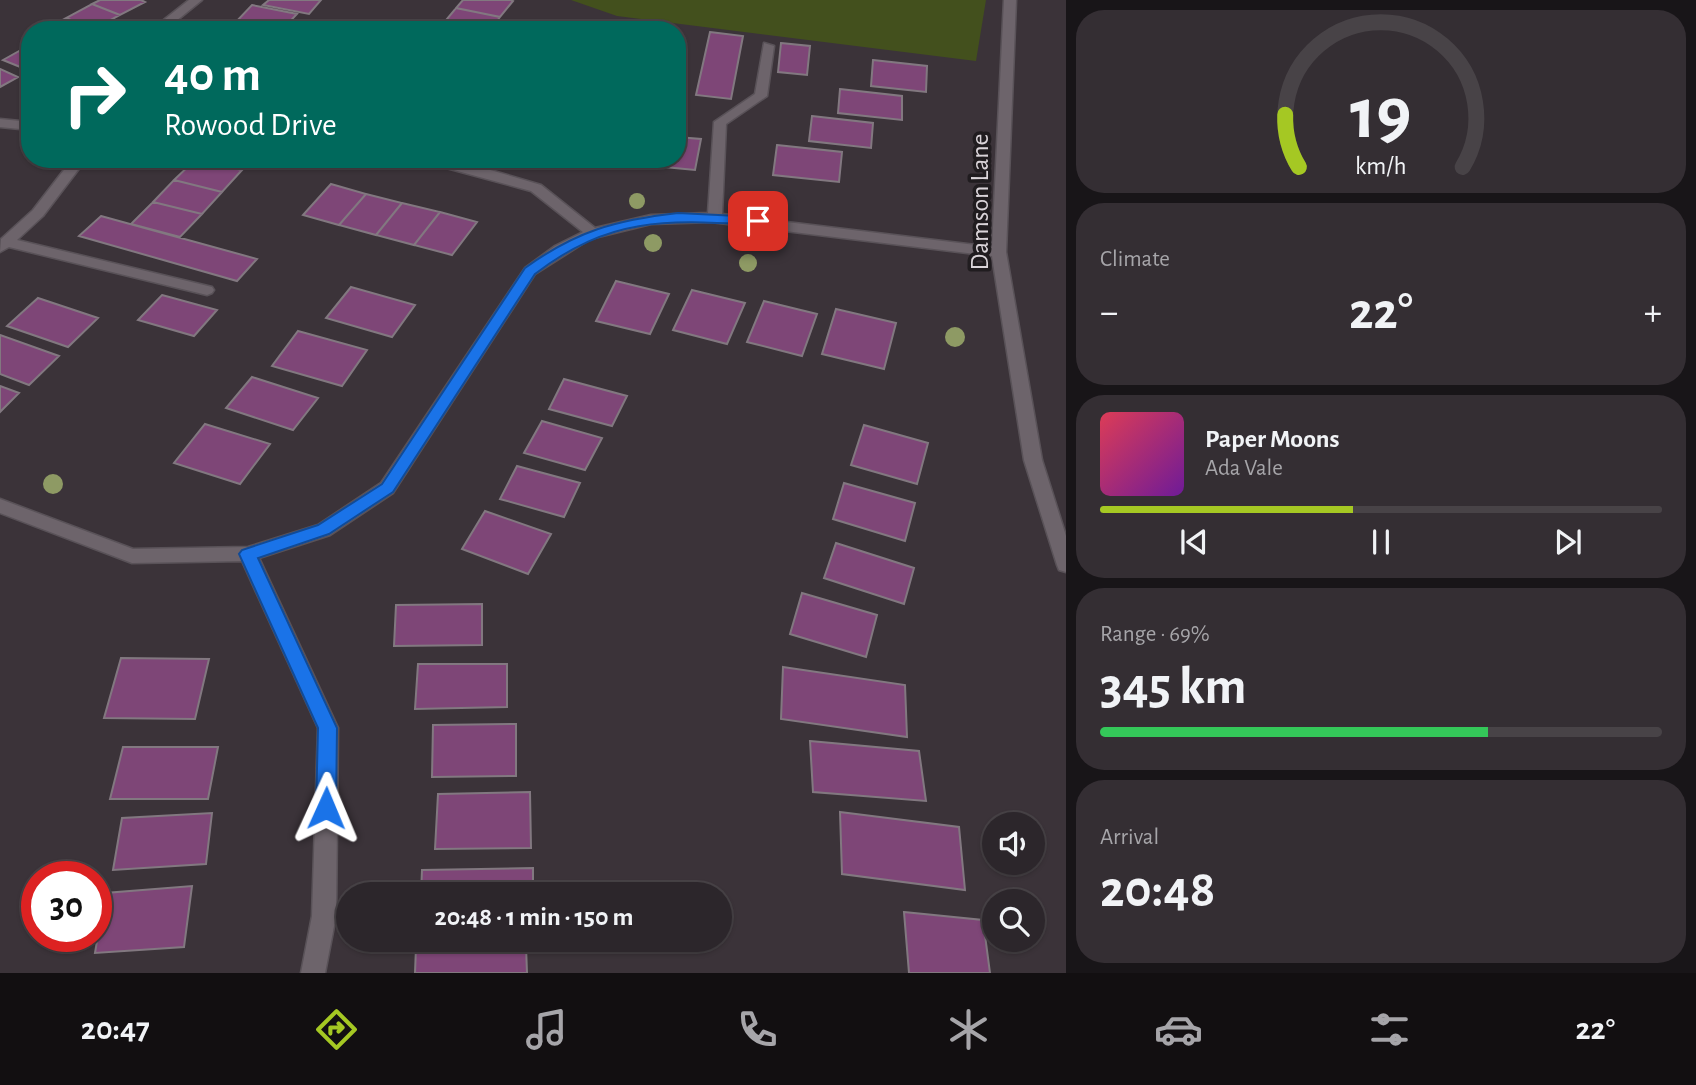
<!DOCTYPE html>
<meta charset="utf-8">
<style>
:root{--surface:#2c262b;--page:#342e33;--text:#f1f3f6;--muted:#a6a5a9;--line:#484347;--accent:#a5c823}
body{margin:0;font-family:"Alegreya Sans",sans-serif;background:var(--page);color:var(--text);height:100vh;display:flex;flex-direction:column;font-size:26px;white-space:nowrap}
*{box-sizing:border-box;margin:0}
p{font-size:23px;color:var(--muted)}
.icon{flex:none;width:38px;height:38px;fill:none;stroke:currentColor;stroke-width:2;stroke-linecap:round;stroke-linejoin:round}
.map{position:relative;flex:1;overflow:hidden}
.drawer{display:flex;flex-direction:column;gap:10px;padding:10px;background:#181518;width:630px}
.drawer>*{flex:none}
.hud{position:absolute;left:21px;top:21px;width:665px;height:147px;border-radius:28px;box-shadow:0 2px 5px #0004,0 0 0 2px var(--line);background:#00695c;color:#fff;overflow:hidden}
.tools{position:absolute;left:982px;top:812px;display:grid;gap:14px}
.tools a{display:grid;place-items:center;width:63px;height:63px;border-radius:50%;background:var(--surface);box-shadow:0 2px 5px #0004,0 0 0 2px var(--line);font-size:35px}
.speed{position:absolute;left:21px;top:861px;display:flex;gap:14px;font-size:35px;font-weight:700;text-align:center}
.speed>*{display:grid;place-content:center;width:91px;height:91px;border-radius:50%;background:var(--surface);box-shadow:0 2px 5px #0004,0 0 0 2px var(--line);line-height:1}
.speed .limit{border:10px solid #d22;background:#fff;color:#111}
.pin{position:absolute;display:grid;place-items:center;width:60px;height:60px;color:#fff;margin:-30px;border-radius:14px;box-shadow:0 4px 10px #0006}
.me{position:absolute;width:77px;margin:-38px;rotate:1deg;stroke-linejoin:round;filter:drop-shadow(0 0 5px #0008)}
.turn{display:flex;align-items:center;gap:24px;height:147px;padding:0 28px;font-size:32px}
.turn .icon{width:91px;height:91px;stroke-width:2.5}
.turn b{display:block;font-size:49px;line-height:60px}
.big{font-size:52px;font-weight:700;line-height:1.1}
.drawer .card{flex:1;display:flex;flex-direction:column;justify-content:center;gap:10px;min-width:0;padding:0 24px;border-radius:28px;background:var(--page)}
.drawer .dial{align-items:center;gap:0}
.dial svg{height:182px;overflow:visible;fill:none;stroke:var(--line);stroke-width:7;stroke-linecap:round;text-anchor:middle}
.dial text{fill:var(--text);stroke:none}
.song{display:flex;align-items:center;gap:21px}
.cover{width:84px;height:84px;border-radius:10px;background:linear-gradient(135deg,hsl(350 70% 55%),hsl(280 70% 35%))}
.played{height:7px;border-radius:4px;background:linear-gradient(90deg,var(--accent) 45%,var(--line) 45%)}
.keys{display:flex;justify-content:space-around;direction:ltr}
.heat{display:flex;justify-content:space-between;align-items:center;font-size:38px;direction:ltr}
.charge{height:10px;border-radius:5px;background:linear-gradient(90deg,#34c759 69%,var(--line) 0)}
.trip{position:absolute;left:336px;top:882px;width:396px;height:70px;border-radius:35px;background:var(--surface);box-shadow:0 2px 5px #0004,0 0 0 2px var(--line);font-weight:700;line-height:70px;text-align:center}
.tabs{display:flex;height:112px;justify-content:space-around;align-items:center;background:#120f11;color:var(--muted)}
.tabs .icon{width:49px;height:49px}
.tabs .selected{color:var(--accent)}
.tabs b{font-size:32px;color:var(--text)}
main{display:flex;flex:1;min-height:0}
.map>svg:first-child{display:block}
.green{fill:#43501d}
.building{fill:#7e4677;stroke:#827880;stroke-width:2}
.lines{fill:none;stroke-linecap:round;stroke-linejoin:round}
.minor-casing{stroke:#595258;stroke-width:3}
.minor{fill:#6d646b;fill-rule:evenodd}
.tree{fill:#8e9a64}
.route{fill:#1a73e8;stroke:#114b97;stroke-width:2}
.labels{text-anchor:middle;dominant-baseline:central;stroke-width:7;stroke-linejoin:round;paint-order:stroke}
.street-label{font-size:26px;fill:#dad4d9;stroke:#201c1f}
</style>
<main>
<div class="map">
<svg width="1066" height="973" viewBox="0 0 1066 973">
<rect width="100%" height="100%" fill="#3b3339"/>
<path class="green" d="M571,0H986L976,61L617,16Z"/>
<path class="building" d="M100,0H141L145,2L120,15L92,4Z
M269,0H321L309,14L263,5Z
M463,0H511L513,1L500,17L456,8Z
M92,4L120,15L94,29L66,18Z
M252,5L297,14L282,30L234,24Z
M456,8L500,17L490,30L442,25Z
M66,18L94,29L44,30Z
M710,32L743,36L731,99L696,95Z
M781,43L810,46L807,75L778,72Z
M30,45V71L3,60Z
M873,60L927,66L926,92L871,86Z
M0,69L18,77L0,87Z
M840,89L902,96V120L838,113Z
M812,116L873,123L871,148L809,141Z
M677,137L701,139L695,170L654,166L656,159H677Z
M777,145L842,152L839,182L773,175Z
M195,159H252L242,170Z
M322,159H361L355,167Z
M614,159H656L654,166Z
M195,160L242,170L222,192L174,180Z
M174,180L222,192L202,214L153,202Z
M331,184L366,194L339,225L303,215Z
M366,194L402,203L376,235L339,225Z
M153,202L202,214L180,237L131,224Z
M402,203L440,212L414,245L376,235Z
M440,212L477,222L452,255L414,245Z
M101,216L257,259L237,281L79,236Z
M616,281L669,294L650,334L596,321Z
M351,287L415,305L392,337L326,318Z
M692,290L745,303L727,344L673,330Z
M162,295L217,310L194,336L138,320Z
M38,298L98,318L68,347L7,326Z
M764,301L817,314L802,356L747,342Z
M836,309L896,323L884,369L822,354Z
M298,331L367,350L342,386L272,366Z
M0,335L59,356L29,385L0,374Z
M252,377L318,398L293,430L226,408Z
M564,379L627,396L612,426L549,409Z
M0,386L19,393L0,412Z
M542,421L602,438L585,470L524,453Z
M205,424L270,444L240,484L174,463Z
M864,425L928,443L917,484L851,465Z
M517,466L580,483L564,517L500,499Z
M844,483L915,503L905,541L833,519Z
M485,511L551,534L528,574L462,549Z
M836,543L914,568L904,604L824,578Z
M802,593L877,615L866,657L790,634Z
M482,604V645L394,646L396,605Z
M121,658L209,659L195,719L104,718Z
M418,664H507V707L415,709Z
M783,667L905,685L907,737L781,719Z
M516,724V776L432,777L433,725Z
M810,741L919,751L926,801L813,792Z
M123,747H218L208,799H110Z
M530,792L531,848L435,849L438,794Z
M840,812L959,827L965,890L842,874Z
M212,813L206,864L113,870L122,818Z
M533,868V894H421L422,870Z
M192,886L184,947L95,953L105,893Z
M904,912L983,920L990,973H909Z
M526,946L527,973H415L416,947Z"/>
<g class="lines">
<defs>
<path id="minor" d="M189,0H202L165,30H151Z
M1004,0H1016L1006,252L1042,460L1066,536V572L1059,570L1057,565L1024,460L992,256L711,222L651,224L590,239L535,274L393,493L330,535L259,558L338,728L336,916L325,973H301L312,916L318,728L242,561L132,563L0,513V499L133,549L248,547L318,525L381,483L525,268L555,246L583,232L531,191L439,166V159H453L541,185L595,228L651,215L708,213L714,122L755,94L764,43L774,46L767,96L726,124L722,214L992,247Z
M0,119L30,122V130L0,127Z
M66,159H80L81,166L43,216L17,240L212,287L214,290L212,293L207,295L9,247L0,252L1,239L33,210L67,166Z"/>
</defs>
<use href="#minor" class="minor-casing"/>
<use href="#minor" class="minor"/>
</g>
<g class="tree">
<circle cx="637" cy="201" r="8"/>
<circle cx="653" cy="243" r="9"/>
<circle cx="748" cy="263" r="9"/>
<circle cx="955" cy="337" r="10"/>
<circle cx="53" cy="484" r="10"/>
</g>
<path class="route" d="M678,213L758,217L764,221L758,225C666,220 611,216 535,274L393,492L329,534L258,558L337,728L336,808L333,815L326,818L319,815L316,808L318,728L239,554L242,550L318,525L382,484L525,268C576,231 616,220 678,213Z"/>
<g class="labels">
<g class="street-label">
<text transform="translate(980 202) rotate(-90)">Damson Lane</text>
</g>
</g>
</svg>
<div class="tools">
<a><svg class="icon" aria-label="sound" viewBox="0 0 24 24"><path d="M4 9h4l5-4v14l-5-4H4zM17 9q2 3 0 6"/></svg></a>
<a><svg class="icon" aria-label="search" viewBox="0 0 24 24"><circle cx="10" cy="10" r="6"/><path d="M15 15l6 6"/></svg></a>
</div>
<div class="speed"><div class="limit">30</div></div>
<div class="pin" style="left:758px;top:221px;background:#d93025"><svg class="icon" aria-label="arrive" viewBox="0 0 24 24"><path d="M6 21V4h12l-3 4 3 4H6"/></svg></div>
<svg class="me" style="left:326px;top:808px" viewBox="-20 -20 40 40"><path d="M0-17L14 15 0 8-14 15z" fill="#1a73e8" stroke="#fff" stroke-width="4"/></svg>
<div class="trip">20:48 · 1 min · 150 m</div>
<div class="hud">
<div class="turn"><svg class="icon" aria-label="right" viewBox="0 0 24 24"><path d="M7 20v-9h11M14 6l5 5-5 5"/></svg><div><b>40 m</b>Rowood Drive</div></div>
</div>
</div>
<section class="drawer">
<div class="card dial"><svg viewBox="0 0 100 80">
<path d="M14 69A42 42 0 1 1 86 69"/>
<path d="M14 69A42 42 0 0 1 8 46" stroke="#a5c823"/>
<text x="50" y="56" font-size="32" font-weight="700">19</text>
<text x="50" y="72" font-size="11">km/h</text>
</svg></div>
<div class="card"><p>Climate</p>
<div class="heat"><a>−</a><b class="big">22°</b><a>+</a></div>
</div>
<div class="card">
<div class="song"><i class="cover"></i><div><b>Paper Moons</b><p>Ada Vale</p></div></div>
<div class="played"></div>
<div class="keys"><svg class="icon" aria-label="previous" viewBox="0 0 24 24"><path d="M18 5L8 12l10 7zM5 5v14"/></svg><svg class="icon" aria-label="pause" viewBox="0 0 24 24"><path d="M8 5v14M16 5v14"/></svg><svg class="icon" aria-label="next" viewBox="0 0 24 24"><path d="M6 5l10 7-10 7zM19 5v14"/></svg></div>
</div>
<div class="card"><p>Range · 69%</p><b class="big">345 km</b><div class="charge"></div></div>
<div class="card"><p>Arrival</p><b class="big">20:48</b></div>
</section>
</main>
<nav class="tabs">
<b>20:47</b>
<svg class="icon selected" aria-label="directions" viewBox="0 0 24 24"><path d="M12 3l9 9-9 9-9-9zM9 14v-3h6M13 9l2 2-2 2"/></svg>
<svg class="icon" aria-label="music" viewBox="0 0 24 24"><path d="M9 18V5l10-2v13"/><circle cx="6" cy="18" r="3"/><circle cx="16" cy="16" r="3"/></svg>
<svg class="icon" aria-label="phone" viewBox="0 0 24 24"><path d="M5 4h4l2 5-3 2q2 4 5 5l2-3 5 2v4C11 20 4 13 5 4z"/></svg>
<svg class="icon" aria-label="climate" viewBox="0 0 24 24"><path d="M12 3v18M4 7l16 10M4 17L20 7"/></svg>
<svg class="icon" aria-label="car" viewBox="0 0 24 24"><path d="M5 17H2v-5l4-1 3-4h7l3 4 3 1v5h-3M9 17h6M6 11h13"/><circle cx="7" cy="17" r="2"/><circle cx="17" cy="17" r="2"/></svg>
<svg class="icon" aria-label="filters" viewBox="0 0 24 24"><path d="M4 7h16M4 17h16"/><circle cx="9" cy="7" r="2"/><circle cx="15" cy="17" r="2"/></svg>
<b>22°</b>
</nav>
